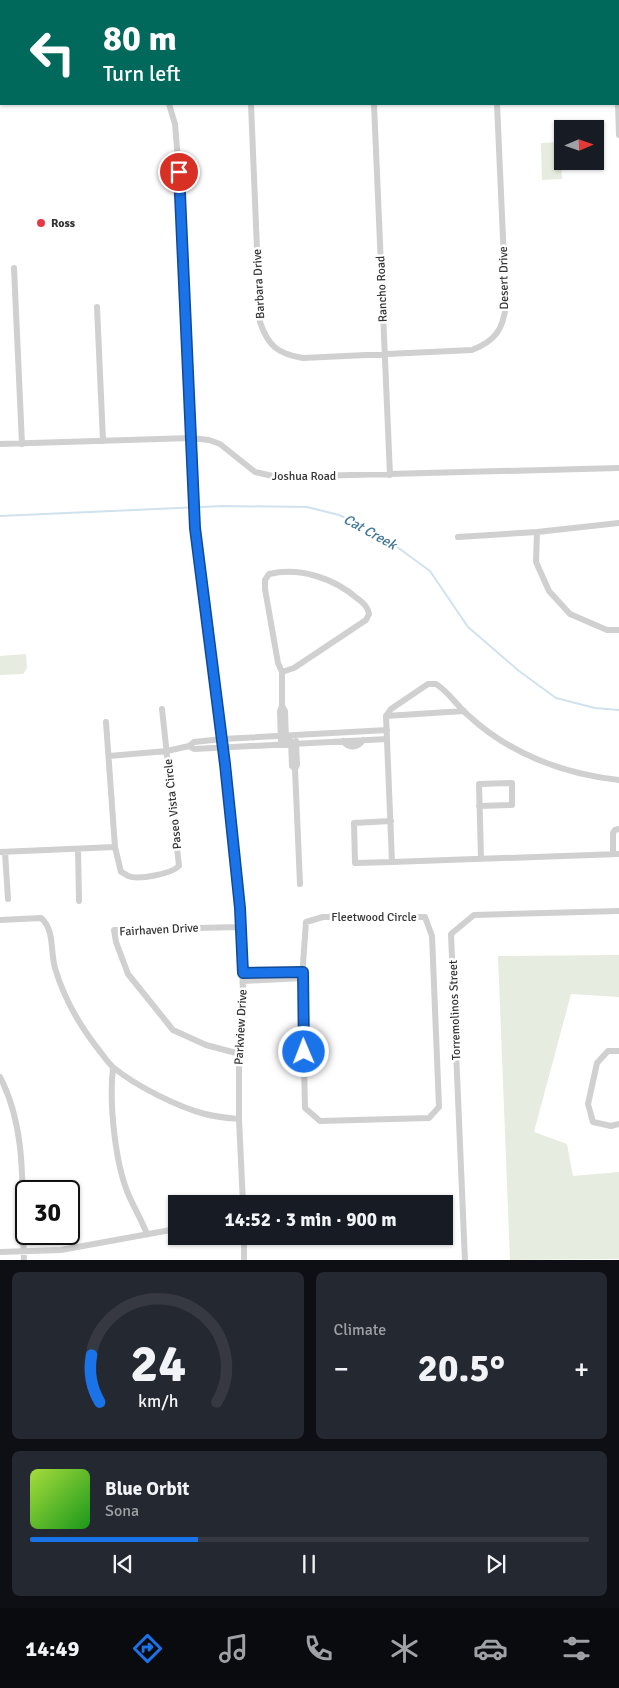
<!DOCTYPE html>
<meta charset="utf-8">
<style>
:root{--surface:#171b24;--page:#242831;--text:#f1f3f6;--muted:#9ea1a6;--line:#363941;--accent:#1a73e8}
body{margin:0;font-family:Signika,sans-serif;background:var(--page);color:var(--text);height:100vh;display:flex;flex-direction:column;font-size:19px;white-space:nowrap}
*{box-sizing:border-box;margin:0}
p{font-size:16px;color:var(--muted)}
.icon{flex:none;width:28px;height:28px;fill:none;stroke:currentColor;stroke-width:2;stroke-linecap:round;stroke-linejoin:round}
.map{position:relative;height:1260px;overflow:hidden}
.drawer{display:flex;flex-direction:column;gap:12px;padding:12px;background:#0d0f14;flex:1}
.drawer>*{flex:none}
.hud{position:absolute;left:0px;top:0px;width:620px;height:105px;box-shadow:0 1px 4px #0004;background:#00695c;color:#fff;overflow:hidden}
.needle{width:32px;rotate:88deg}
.tools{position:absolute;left:554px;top:120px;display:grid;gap:10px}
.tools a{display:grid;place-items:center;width:50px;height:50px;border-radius:0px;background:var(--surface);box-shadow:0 1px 4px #0004;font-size:25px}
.speed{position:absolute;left:15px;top:1180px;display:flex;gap:10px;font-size:25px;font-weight:700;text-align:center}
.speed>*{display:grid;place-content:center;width:65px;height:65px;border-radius:50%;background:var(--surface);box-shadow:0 1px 4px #0004;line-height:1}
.speed .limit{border:2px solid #111;border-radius:8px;background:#fff;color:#111}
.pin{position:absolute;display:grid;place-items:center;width:42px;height:42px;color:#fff;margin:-21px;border:2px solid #fff;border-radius:50%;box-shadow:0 1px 5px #0007}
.me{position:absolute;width:55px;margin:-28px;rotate:359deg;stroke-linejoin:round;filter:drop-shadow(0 0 4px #0008)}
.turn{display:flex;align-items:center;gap:18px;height:105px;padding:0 20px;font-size:22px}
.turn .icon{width:65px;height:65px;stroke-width:2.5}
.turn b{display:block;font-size:35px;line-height:42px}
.big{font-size:38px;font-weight:700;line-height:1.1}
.drawer .widget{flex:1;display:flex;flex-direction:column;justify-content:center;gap:8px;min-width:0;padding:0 18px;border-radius:8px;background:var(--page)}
.drawer .dial{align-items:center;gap:0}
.dial svg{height:130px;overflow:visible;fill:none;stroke:var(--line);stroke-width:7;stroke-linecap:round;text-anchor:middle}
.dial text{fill:var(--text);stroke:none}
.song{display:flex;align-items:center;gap:15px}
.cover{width:60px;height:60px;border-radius:8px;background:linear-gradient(135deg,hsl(80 70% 55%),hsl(120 70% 35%))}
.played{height:5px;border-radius:2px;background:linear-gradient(90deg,var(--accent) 30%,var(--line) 30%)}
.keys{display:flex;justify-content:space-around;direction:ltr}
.heat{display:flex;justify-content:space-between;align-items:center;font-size:28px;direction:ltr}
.drawer .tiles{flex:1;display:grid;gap:12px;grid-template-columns:1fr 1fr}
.widget:last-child{grid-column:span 2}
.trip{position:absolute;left:168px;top:1195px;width:285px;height:50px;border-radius:0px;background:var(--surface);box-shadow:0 1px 4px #0004;font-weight:700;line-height:50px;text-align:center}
.menu{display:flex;height:80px;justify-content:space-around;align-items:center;background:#090b0e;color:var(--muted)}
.menu .icon{width:35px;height:35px}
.menu .on{color:var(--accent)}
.menu b{font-size:22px;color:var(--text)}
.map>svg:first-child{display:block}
.green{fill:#e6ecdf}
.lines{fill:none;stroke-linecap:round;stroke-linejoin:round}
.stream{stroke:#cfe2ee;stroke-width:2}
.street{stroke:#d0d0d0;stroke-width:6}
.primary{stroke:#ababab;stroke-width:10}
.route-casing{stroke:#114b97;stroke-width:12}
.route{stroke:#1a73e8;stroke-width:9}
.poi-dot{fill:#e63946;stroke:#fff;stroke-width:2}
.labels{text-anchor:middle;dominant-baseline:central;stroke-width:5;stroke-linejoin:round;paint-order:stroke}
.poi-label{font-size:12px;font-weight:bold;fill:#333;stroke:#fff;text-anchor:start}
.street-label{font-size:12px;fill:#333;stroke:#fff}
.water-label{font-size:14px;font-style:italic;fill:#3f7597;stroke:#fff}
</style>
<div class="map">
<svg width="619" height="1261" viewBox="0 0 619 1261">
<rect width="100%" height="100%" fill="#fff"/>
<path class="green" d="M560,142L562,179L542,180L541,143Z
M26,654L27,668L23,674L0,675V656Z
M619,955V997L571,994L534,1132L567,1144L573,1176L619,1172V1259L510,1260L498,956Z"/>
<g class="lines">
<path class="stream" d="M175,0V1
M0,516L223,506L307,507L339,515L358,524L393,544L430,571L468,627L519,671L556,698L595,708L619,710"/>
<path class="street" d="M369,0V1
M493,0V1
M613,0V1
M169,104L175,124L179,172L195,528L223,747L239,908L244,1010L239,1061V1119L243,1204
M251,104L260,322C268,346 278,354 303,358L472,350C495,341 503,330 506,305L497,104
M374,104L390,475
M618,104L619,135
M14,268L22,444
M97,307L103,441
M0,444L191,438L209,440L220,444L255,472L277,477L619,468
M537,532L536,562L549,591L570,614L607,630H619
M458,537L537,532L619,523
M282,706L285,711L286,739
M386,716L464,711
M106,722L115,847L121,872C124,873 126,875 128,876C139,880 171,874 179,866L162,709
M291,741L292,766L295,769
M296,741L297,765L295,769L300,884
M343,741C349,749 358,748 363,740
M281,744L280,711L282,706V672L294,668L366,620L369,614C368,607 364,603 358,599C334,578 300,567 269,574L265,580V589L278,663L282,672
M189,746L194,749L387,739
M109,756L167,751L189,746L194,742L222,739L387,730
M619,780C564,774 510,754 469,716C457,706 449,692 436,684H428L391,709L386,716L392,862L619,854
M479,806L512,805V783L479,784L481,858
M391,821L354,823L355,863L392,862
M78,849L79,901
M0,852L115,847
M5,852L8,899
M613,854V833L615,830L619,829
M323,917H425L432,936L439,1107L429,1118L320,1121L305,1108L302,978L306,922Z
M0,920L41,918C55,930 50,951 55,968C64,999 81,1028 102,1054C105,1058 109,1064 114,1068C136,1086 178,1107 205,1114C216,1117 228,1118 239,1119
M243,973L303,972
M243,981L302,978
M619,1051H608L597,1063L588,1104L593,1122L611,1126L619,1124
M240,1054L206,1045L173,1030L128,974L116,942L114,930L240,927
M113,1068C109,1103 115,1164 129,1196C135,1209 142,1221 147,1234
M0,1077C29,1133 21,1199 24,1261
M244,1236V1261
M0,1252L61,1250L176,1229
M465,1261L451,934L474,915L619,911"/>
<path class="primary" d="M66,1L68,0
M94,1L96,0
M0,44L1,43
M0,62L1,61"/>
</g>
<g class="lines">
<defs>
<path id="route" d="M179,172L195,528L225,764L240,908L243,973L303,972L304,1052"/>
</defs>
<use href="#route" class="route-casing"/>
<use href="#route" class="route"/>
</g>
<circle class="poi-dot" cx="41" cy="223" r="5"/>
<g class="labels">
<g class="poi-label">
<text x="51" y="223">Ross</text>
</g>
<g class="street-label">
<text transform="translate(504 278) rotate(-91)">Desert Drive</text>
<text transform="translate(259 284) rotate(-93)">Barbara Drive</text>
<text transform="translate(382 289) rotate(-92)">Rancho Road</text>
<text x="304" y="476">Joshua Road</text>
<text transform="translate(173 804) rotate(-96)">Paseo Vista Circle</text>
<text x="374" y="917">Fleetwood Circle</text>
<text transform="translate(159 930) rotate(-3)">Fairhaven Drive</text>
<text transform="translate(455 1010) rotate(-92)">Torremolinos Street</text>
<text transform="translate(241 1027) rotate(-87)">Parkview Drive</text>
</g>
<g class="water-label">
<text transform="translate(370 532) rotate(29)">Cat Creek</text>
</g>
</g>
</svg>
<div class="tools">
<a><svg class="needle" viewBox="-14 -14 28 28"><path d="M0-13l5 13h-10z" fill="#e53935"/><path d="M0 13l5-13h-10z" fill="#9ea1a6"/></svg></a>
</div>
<div class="speed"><div class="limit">30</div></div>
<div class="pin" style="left:179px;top:172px;background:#d93025"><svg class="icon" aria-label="arrive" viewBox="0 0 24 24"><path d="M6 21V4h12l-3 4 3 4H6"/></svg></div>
<svg class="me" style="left:304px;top:1052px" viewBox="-20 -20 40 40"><circle r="17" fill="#1a73e8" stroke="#fff" stroke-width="3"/><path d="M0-11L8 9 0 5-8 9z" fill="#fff"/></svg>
<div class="trip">14:52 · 3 min · 900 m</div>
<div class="hud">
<div class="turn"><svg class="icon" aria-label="left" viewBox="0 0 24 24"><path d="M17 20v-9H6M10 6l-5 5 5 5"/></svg><div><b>80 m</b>Turn left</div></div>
</div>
</div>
<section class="drawer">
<div class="tiles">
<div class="widget dial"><svg viewBox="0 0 100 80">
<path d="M14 69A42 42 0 1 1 86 69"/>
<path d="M14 69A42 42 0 0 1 9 40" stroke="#1a73e8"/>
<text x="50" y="56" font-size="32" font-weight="700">24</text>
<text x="50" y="72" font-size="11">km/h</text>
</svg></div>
<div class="widget"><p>Climate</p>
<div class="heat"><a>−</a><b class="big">20.5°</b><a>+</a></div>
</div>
<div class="widget">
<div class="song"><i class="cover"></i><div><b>Blue Orbit</b><p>Sona</p></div></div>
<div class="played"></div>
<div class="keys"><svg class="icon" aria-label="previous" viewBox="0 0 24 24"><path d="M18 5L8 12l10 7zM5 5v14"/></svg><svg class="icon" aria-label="pause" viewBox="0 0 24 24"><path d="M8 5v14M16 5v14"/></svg><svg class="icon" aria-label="next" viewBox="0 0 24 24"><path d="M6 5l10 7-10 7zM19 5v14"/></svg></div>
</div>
</div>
</section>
<nav class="menu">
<b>14:49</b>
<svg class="icon on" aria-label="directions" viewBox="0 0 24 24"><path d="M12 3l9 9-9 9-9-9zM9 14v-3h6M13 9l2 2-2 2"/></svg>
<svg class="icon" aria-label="music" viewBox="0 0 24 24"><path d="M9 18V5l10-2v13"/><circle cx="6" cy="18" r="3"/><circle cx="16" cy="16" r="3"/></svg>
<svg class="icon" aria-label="phone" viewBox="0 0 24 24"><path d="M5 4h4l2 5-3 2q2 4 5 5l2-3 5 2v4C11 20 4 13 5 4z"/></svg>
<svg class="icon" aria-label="climate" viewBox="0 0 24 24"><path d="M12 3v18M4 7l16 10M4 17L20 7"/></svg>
<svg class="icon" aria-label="car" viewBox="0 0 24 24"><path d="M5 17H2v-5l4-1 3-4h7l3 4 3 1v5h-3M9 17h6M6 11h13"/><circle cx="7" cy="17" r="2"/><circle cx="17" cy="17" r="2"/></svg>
<svg class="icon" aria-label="filters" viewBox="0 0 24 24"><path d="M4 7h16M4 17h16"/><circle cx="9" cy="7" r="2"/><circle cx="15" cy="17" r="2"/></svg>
</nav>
